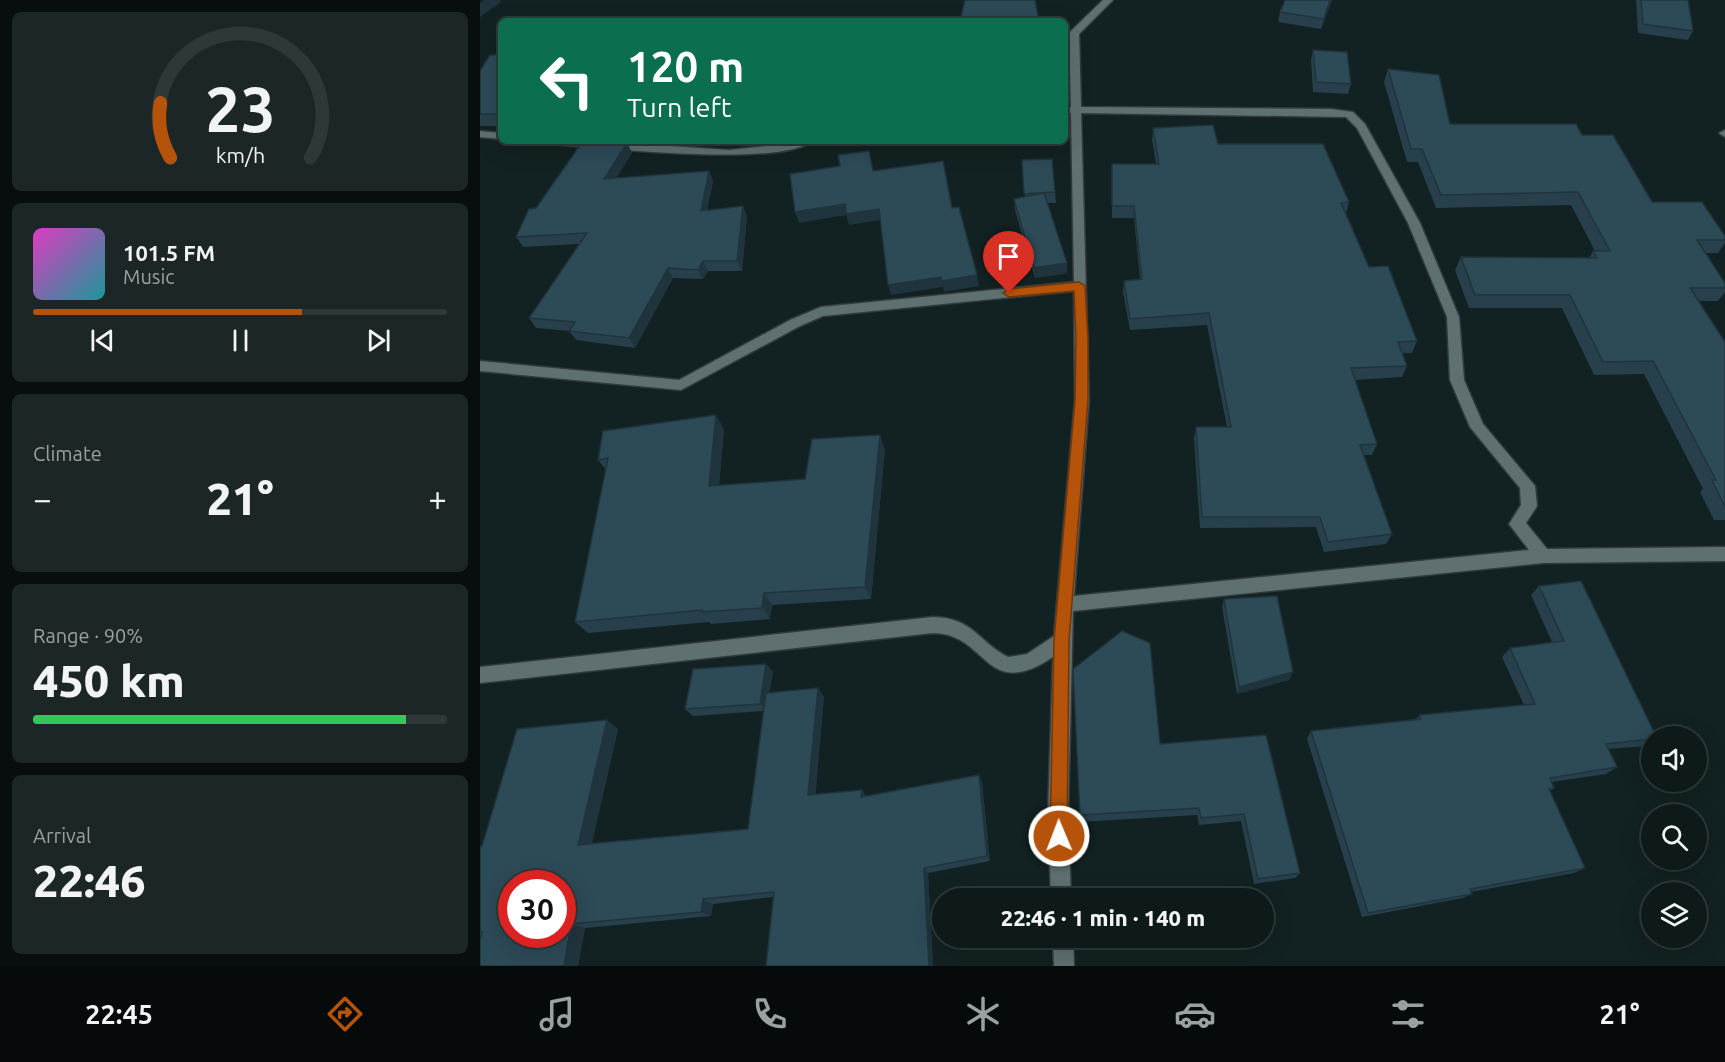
<!DOCTYPE html>
<meta charset="utf-8">
<style>
:root{--surface:#0e1919;--page:#1c2626;--text:#f1f3f6;--muted:#9ba0a2;--line:#2e3838;--accent:#b45309}
body{margin:0;font-family:Ubuntu,sans-serif;background:var(--page);color:var(--text);height:100vh;display:flex;flex-direction:column;font-size:22px;white-space:nowrap}
*{box-sizing:border-box;margin:0}
p{font-size:20px;color:var(--muted)}
.icon{flex:none;width:33px;height:33px;fill:none;stroke:currentColor;stroke-width:2;stroke-linecap:round;stroke-linejoin:round}
.map{position:relative;flex:1;overflow:hidden}
.drawer{display:flex;flex-direction:column;gap:12px;padding:12px;background:#080e0e;width:480px}
.drawer>*{flex:none}
.guide{position:absolute;left:18px;top:18px;width:570px;height:126px;border-radius:9px;box-shadow:0 6px 24px #0002,0 0 0 2px var(--line);background:#0b6e4f;color:#fff;overflow:hidden}
.tools{position:absolute;left:1161px;top:726px;display:grid;gap:12px}
.tools a{display:grid;place-items:center;width:66px;height:66px;border-radius:50%;background:var(--surface);box-shadow:0 6px 24px #0002,0 0 0 2px var(--line);font-size:30px}
.speed{position:absolute;left:18px;top:870px;display:flex;gap:12px;font-size:30px;font-weight:700;text-align:center}
.speed>*{display:grid;place-content:center;width:78px;height:78px;border-radius:50%;background:var(--surface);box-shadow:0 6px 24px #0002,0 0 0 2px var(--line);line-height:1}
.speed .limit{border:9px solid #d22;background:#fff;color:#111}
.pin{position:absolute;display:grid;place-items:center;width:51px;height:51px;color:#fff;margin:-62px -26px;border-radius:50% 50% 50% 0;rotate:-45deg;box-shadow:0 0 6px #0007}
.pin .icon{rotate:45deg}
.me{position:absolute;width:66px;margin:-33px;rotate:359deg;stroke-linejoin:round;filter:drop-shadow(0 0 4px #0008)}
.turn{display:flex;align-items:center;gap:21px;height:126px;padding:0 30px;font-size:27px}
.turn .icon{width:78px;height:78px;stroke-width:2.5}
.turn b{display:block;font-size:42px;line-height:51px}
.big{font-size:45px;font-weight:800;line-height:1.1}
.drawer .card{flex:1;display:flex;flex-direction:column;justify-content:center;gap:9px;min-width:0;padding:0 21px;border-radius:9px;background:var(--page)}
.drawer .dial{align-items:center;gap:0}
.dial svg{height:156px;overflow:visible;fill:none;stroke:var(--line);stroke-width:7;stroke-linecap:round;text-anchor:middle}
.dial text{fill:var(--text);stroke:none}
.song{display:flex;align-items:center;gap:18px}
.cover{width:72px;height:72px;border-radius:9px;background:linear-gradient(135deg,hsl(310 70% 55%),hsl(180 70% 35%))}
.played{height:6px;border-radius:3px;background:linear-gradient(90deg,var(--accent) 65%,var(--line) 65%)}
.keys{display:flex;justify-content:space-around;direction:ltr}
.heat{display:flex;justify-content:space-between;align-items:center;font-size:33px;direction:ltr}
.charge{height:9px;border-radius:4px;background:linear-gradient(90deg,#34c759 90%,var(--line) 0)}
.trip{position:absolute;left:452px;top:888px;width:342px;height:60px;border-radius:30px;background:var(--surface);box-shadow:0 6px 24px #0002,0 0 0 2px var(--line);font-weight:800;line-height:60px;text-align:center}
.tabs{display:flex;height:96px;justify-content:space-around;align-items:center;background:#060a0a;color:var(--muted)}
.tabs .icon{width:42px;height:42px}
.tabs .on{color:var(--accent)}
.tabs b{font-size:27px;color:var(--text)}
main{display:flex;flex:1;min-height:0}
.map>svg:first-child{display:block}
.lines{fill:none;stroke-linecap:round;stroke-linejoin:round}
.minor-casing{stroke:#323b3c;stroke-width:3}
.minor{fill:#5f7070;fill-rule:evenodd}
.wall{fill:#27404b}
.shaded-wall{fill:#20343d}
.building{fill:#2d4a57;stroke:#20343d;stroke-width:1.5;fill-rule:evenodd}
.route{fill:#b45309;stroke:#753606;stroke-width:1.5}
</style>
<main>
<section class="drawer">
<div class="card dial"><svg viewBox="0 0 100 80">
<path d="M14 69A42 42 0 1 1 86 69"/>
<path d="M14 69A42 42 0 0 1 9 41" stroke="#b45309"/>
<text x="50" y="56" font-size="32" font-weight="700">23</text>
<text x="50" y="72" font-size="11">km/h</text>
</svg></div>
<div class="card">
<div class="song"><i class="cover"></i><div><b>101.5 FM</b><p>Music</p></div></div>
<div class="played"></div>
<div class="keys"><svg class="icon" aria-label="previous" viewBox="0 0 24 24"><path d="M18 5L8 12l10 7zM5 5v14"/></svg><svg class="icon" aria-label="pause" viewBox="0 0 24 24"><path d="M8 5v14M16 5v14"/></svg><svg class="icon" aria-label="next" viewBox="0 0 24 24"><path d="M6 5l10 7-10 7zM19 5v14"/></svg></div>
</div>
<div class="card"><p>Climate</p>
<div class="heat"><a>−</a><b class="big">21°</b><a>+</a></div>
</div>
<div class="card"><p>Range · 90%</p><b class="big">450 km</b><div class="charge"></div></div>
<div class="card"><p>Arrival</p><b class="big">22:46</b></div>
</section>
<div class="map">
<svg width="1245" height="966" viewBox="0 0 1245 966">
<rect width="100%" height="100%" fill="#122121"/>
<g class="lines">
<defs>
<path id="minor" d="M623,0H633L599,34L601,107L851,109L873,112L885,124L940,223L979,317L984,380L1003,424L1055,486L1057,506L1046,523L1067,549L1245,547V561L1063,563L593,611L588,815L591,898H571L568,815L573,657C504,703 508,633 453,633L0,683V667L453,617C494,618 497,641 528,657L547,654L574,636L595,400L594,291L343,316L320,326L201,390L0,371V361L199,380L310,320L341,307L594,282L591,113H585V107H591L589,33ZM601,113L866,117L877,128L928,223L967,317L970,380L990,427L1040,488L1041,505L1029,524L1049,550L594,596L609,400Z
M1245,130V137L1239,133Z
M0,131L21,133V139L0,137Z
M64,141H118L249,150L332,141C300,168 117,147 69,144Z
M573,938H593L594,966H574Z"/>
</defs>
<use href="#minor" class="minor-casing"/>
<use href="#minor" class="minor"/>
</g>
<path class="wall" d="M852,0L841,29L798,22L800,12Z
M1156,0H1208L1213,31L1208,40L1158,33Z
M833,50L871,84L868,94L833,92L831,60Z
M21,55V126H0V71Z
M908,69L970,124L1102,135L1172,202L1245,236V243L1238,253H1226L1245,283V292L1238,301H1218L1245,342V520H1234L1220,492L1223,489L1164,374L1114,375L1082,308H989L975,270L981,257L1109,258L1113,251H1115L1091,205L956,208L938,162H927L904,82Z
M673,128L738,144L869,202L866,213L889,267L937,341L932,353H922L927,366L922,377L875,380L897,444L892,455H884L912,534L906,544L844,552L836,527L720,528L714,438L716,427H747L727,325L650,330L643,292L644,281L660,279L654,218H632V164H676L672,140Z
M147,143L152,153L136,178L229,171L233,181L227,210L267,216L262,271H228L223,279L193,278L155,348L96,340L89,331L56,328L49,318L100,244L43,247L36,237L56,208Z
M542,160L575,192L576,203H567L587,263V273L555,278L535,210L534,199L545,197Z
M244,429L239,485L325,479L405,449L391,599L292,605L290,619L231,624L229,622L108,633L95,622L126,470L118,460Z
M1059,586L1172,736V742L1166,746L1128,749L1137,767L1126,774L1072,782L1074,788L1070,791L1105,868L1094,873L991,892L992,894L983,898L882,917L827,739L831,731L936,719L940,715L1044,705L1022,657L1030,648L1072,642L1051,595Z
M744,599L809,680L757,694L742,607Z
M593,669L680,744L786,735L820,873L815,878L774,884L761,821L719,825L717,815L600,822Z
M293,671L289,693L338,688L344,697L335,794L386,796L502,783L510,861L448,873L453,966H286L293,897L233,904L231,916L105,928L98,966H0V847L2,846L138,729L112,843L268,829L283,711L213,716L205,709Z"/>
<path class="shaded-wall" d="M4,0H20L21,2L0,17V3Z
M850,0H852L841,29L844,19Z
M147,143L152,153L129,189L124,179Z
M229,171L233,181L225,221L221,211Z
M365,204L399,209L402,220L369,225L366,215L319,223L315,212Z
M263,206L267,216L262,271L257,261Z
M223,261L228,271L223,279L218,270Z
M587,263V273L555,278L554,268Z
M188,268L193,278L155,348L149,338Z
M497,275L499,286L464,292L462,281Z
M461,277L463,287L411,295L408,285Z
M236,415L244,429L238,499L229,486Z
M400,435L405,449L391,599L385,587Z
M284,593L292,605L290,619L282,608Z
M286,664L293,671L287,710L280,704Z
M813,672L809,680L757,694L759,687Z
M338,688L344,697L335,802L328,795Z
M127,720L138,729L110,850L98,845Z
M499,775L502,783L510,861L507,856Z
M382,790L387,797H381Z
M444,868L448,873L453,966H449Z
M223,899L233,904L231,916L221,912Z
M91,924L105,928L98,966H84Z"/>
<path class="building" d="M485,0H555L559,21H480Z
M805,0H850L844,19L800,12Z
M1161,0H1208L1213,31L1163,24Z
M833,50L867,52L871,84L836,82Z
M10,55H21V114H0V71Z
M908,69L959,75L970,124H1096L1102,135H1133L1172,202H1222L1245,236V240H1217L1245,283V288H1210L1245,342V507L1232,480H1236L1173,361L1123,362L1090,295H995L981,257L1117,258L1113,251H1130L1098,192L961,195L942,149H931Z
M733,125L738,144H843L869,202L861,203L889,267L908,266L937,341L918,342L927,366L871,368L897,444L880,445L912,534L848,542L840,517H722L716,427H751L729,313L650,319L644,281L662,279L654,206H632V164H679L673,128Z
M103,141H124L147,143L124,179L229,171L221,211L263,206L257,261H223L218,270L188,268L149,338L89,331L95,322L49,318L107,233L36,237L49,209L56,208Z
M389,151L393,171L463,161L472,208L479,207L497,275L462,281L461,277L408,285L399,209L366,214L365,204L315,212L310,174L360,166L358,155Z
M572,159L575,192L544,194L542,160Z
M564,193L587,263L554,268L534,199Z
M236,415L229,486L325,479L332,439L400,435L385,587L284,593L282,608L221,612L222,610L95,622L128,458L118,460L123,431Z
M1101,581L1176,736H1172V739L1126,744L1137,767L1070,778L1074,788L1069,789L1105,868L990,889L992,894L888,913L831,731L941,719L940,715L1055,704L1030,648L1084,641L1059,586Z
M797,596L813,672L759,687L744,599Z
M642,631L670,643L680,744L786,735L820,873L778,879L764,814L721,818L719,808L600,815L593,669Z
M286,664L280,704L205,709L213,669Z
M338,688L328,795L382,790L381,797L499,775L507,856L444,868L449,966H286L294,892L223,899L221,912L91,924L84,966H0V940L2,932H0V847L2,846L37,729L127,720L98,845L268,829L286,693ZM32,884H82V934H32Z"/>
<path class="route" d="M599,282L605,286L608,338V400L589,640L587,836L585,842L579,845L572,842L570,836L574,640L595,400L596,338L594,291L529,297L523,293L529,289Z"/>
</svg>
<div class="tools">
<a><svg class="icon" aria-label="sound" viewBox="0 0 24 24"><path d="M4 9h4l5-4v14l-5-4H4zM17 9q2 3 0 6"/></svg></a>
<a><svg class="icon" aria-label="search" viewBox="0 0 24 24"><circle cx="10" cy="10" r="6"/><path d="M15 15l6 6"/></svg></a>
<a><svg class="icon" aria-label="layers" viewBox="0 0 24 24"><path d="M12 4l9 5-9 5-9-5zM3 14l9 5 9-5"/></svg></a>
</div>
<div class="speed"><div class="limit">30</div></div>
<div class="pin" style="left:529px;top:293px;background:#d93025"><svg class="icon" aria-label="arrive" viewBox="0 0 24 24"><path d="M6 21V4h12l-3 4 3 4H6"/></svg></div>
<svg class="me" style="left:579px;top:836px" viewBox="-20 -20 40 40"><circle r="17" fill="#b45309" stroke="#fff" stroke-width="3"/><path d="M0-11L8 9 0 5-8 9z" fill="#fff"/></svg>
<div class="trip">22:46 · 1 min · 140 m</div>
<div class="guide">
<div class="turn"><svg class="icon" aria-label="left" viewBox="0 0 24 24"><path d="M17 20v-9H6M10 6l-5 5 5 5"/></svg><div><b>120 m</b>Turn left</div></div>
</div>
</div>
</main>
<nav class="tabs">
<b>22:45</b>
<svg class="icon on" aria-label="directions" viewBox="0 0 24 24"><path d="M12 3l9 9-9 9-9-9zM9 14v-3h6M13 9l2 2-2 2"/></svg>
<svg class="icon" aria-label="music" viewBox="0 0 24 24"><path d="M9 18V5l10-2v13"/><circle cx="6" cy="18" r="3"/><circle cx="16" cy="16" r="3"/></svg>
<svg class="icon" aria-label="phone" viewBox="0 0 24 24"><path d="M5 4h4l2 5-3 2q2 4 5 5l2-3 5 2v4C11 20 4 13 5 4z"/></svg>
<svg class="icon" aria-label="climate" viewBox="0 0 24 24"><path d="M12 3v18M4 7l16 10M4 17L20 7"/></svg>
<svg class="icon" aria-label="car" viewBox="0 0 24 24"><path d="M5 17H2v-5l4-1 3-4h7l3 4 3 1v5h-3M9 17h6M6 11h13"/><circle cx="7" cy="17" r="2"/><circle cx="17" cy="17" r="2"/></svg>
<svg class="icon" aria-label="filters" viewBox="0 0 24 24"><path d="M4 7h16M4 17h16"/><circle cx="9" cy="7" r="2"/><circle cx="15" cy="17" r="2"/></svg>
<b>21°</b>
</nav>
